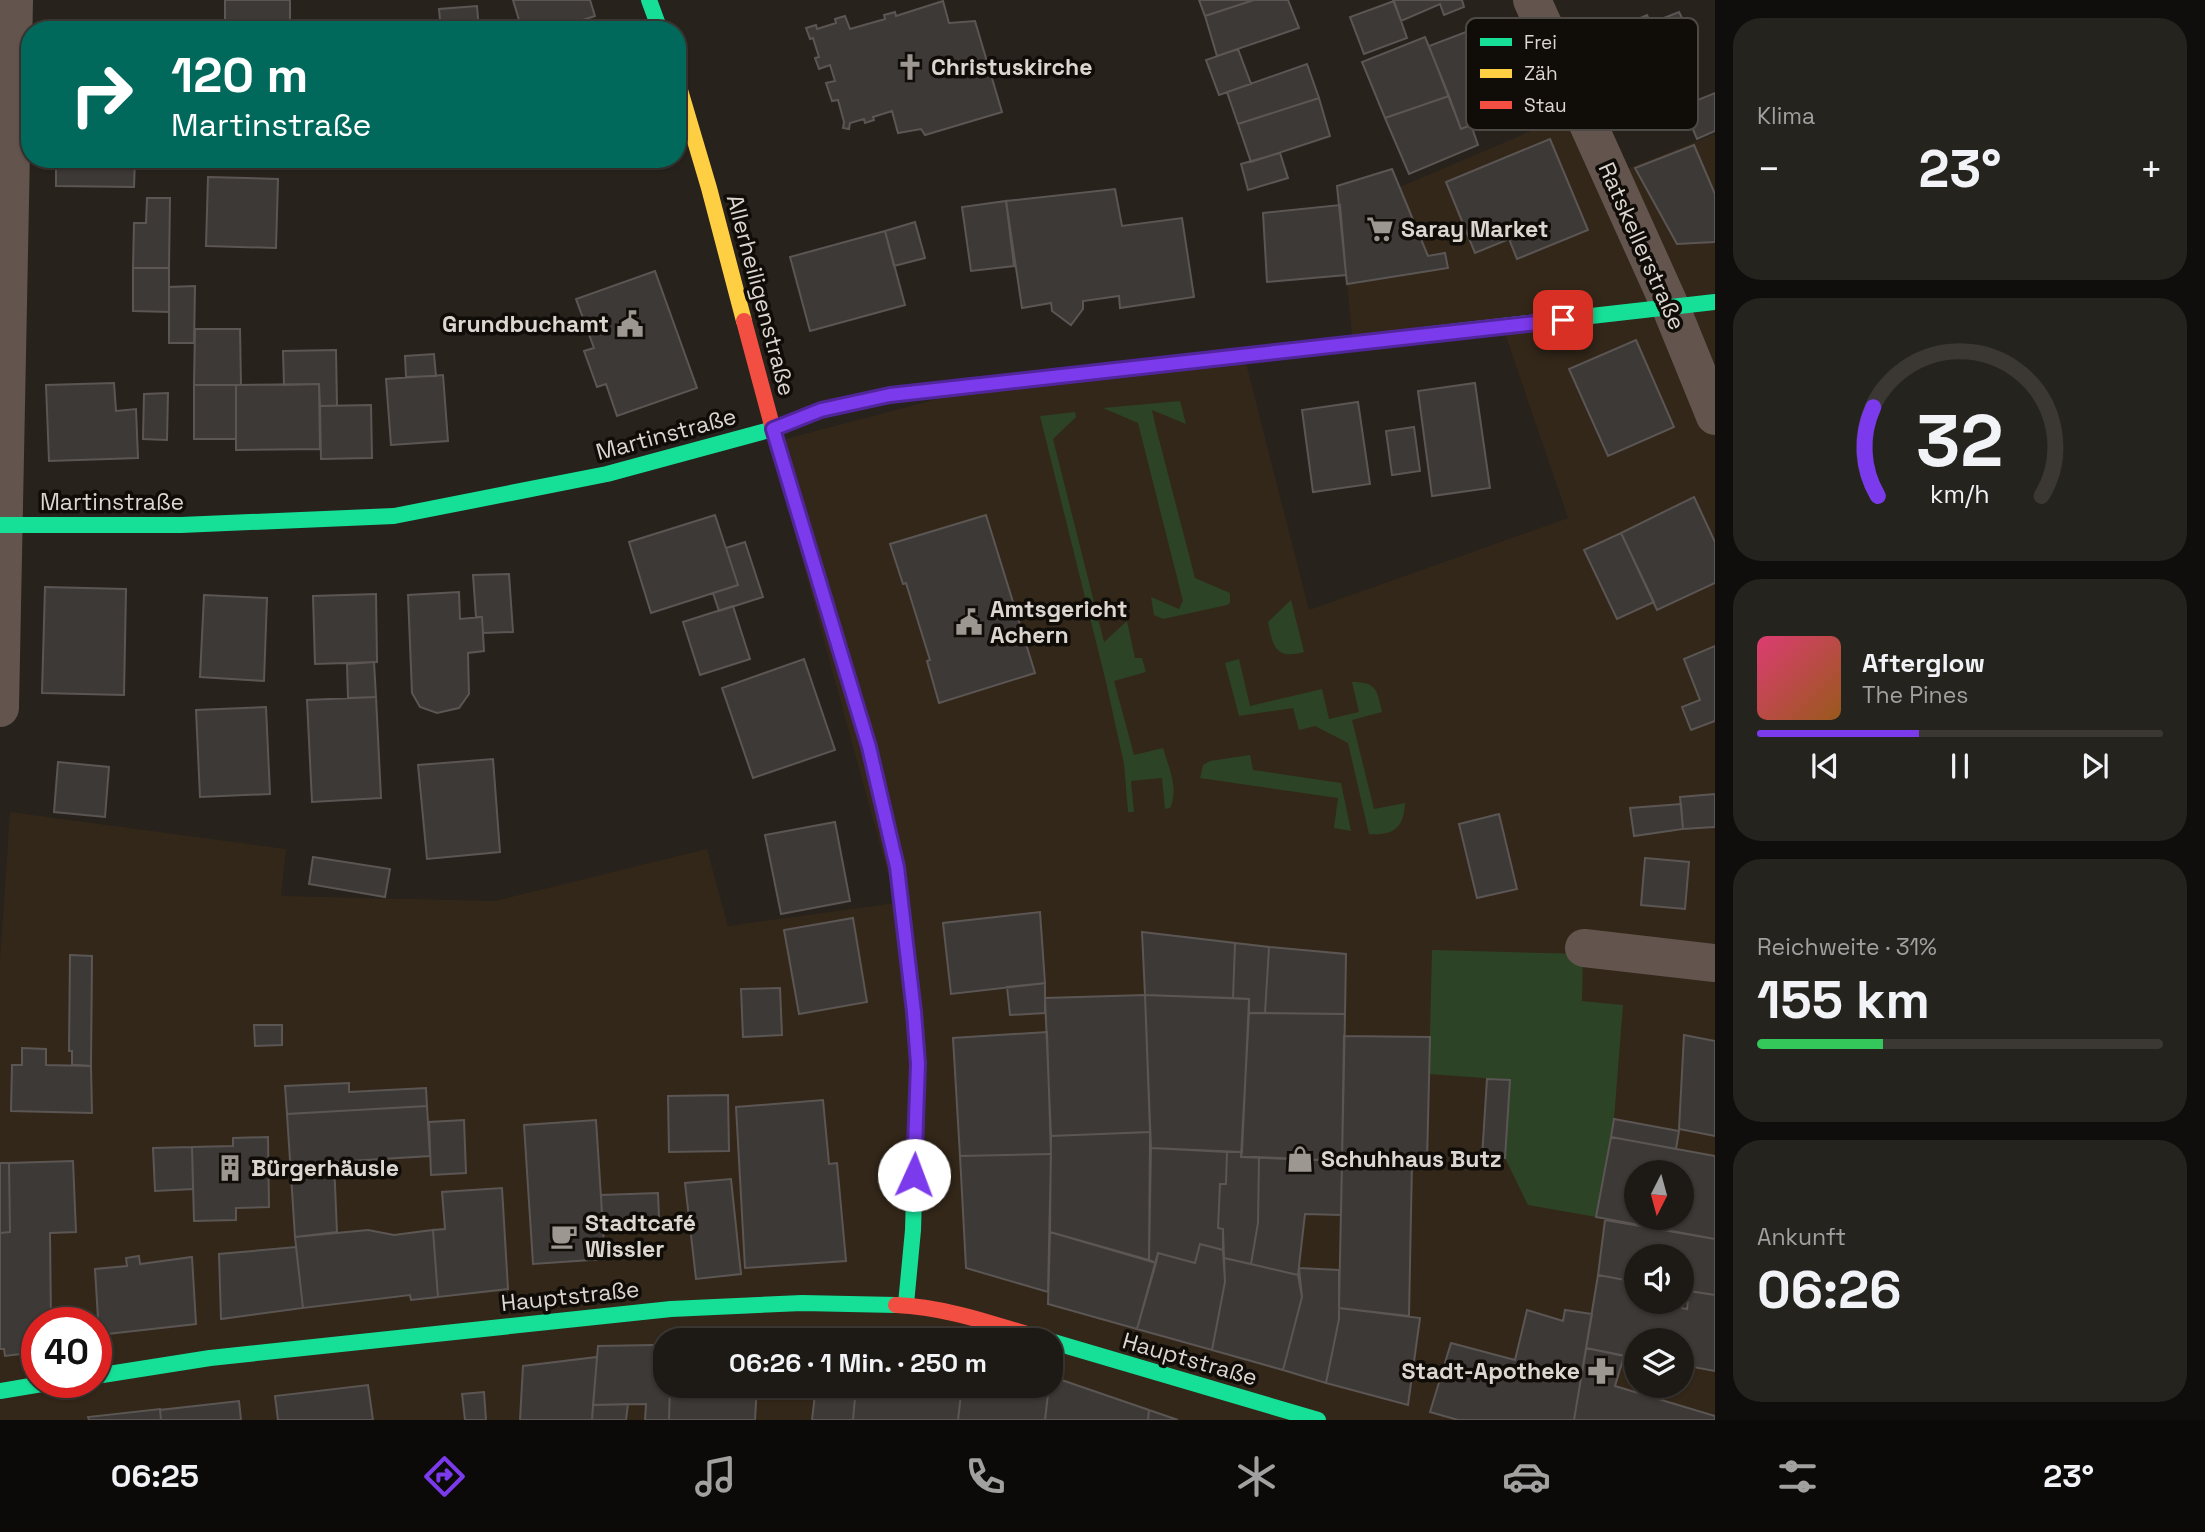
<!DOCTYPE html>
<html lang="de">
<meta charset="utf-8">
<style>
:root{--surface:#1d1a15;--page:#25231e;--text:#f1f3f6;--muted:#a0a1a0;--line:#3b3834;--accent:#7c3aed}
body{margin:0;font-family:"Space Grotesk",sans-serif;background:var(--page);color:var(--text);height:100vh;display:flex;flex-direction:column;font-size:26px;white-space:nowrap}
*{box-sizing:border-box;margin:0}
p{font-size:23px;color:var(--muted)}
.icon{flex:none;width:38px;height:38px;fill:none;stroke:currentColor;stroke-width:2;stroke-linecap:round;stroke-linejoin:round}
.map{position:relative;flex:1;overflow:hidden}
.panel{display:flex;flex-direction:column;gap:18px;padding:18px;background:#100e0c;width:490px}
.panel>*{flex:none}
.banner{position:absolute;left:21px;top:21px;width:665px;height:147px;border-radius:28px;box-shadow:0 2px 5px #0004,0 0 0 2px var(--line);background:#00695c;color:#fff;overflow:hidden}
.needle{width:46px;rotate:186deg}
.tools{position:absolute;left:1624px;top:1160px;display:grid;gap:14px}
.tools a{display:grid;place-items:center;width:70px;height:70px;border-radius:50%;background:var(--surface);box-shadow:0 2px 5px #0004,0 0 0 2px var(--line);font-size:35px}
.speed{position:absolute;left:21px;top:1307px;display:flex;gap:14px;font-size:35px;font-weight:700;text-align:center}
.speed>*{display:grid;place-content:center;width:91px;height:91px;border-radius:50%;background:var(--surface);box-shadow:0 2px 5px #0004,0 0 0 2px var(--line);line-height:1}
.speed .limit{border:10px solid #d22;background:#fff;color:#111}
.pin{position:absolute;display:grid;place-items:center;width:60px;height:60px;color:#fff;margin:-30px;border-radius:14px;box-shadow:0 4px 10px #0006}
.me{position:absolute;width:77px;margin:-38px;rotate:2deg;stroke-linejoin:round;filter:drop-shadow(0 0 5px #0008)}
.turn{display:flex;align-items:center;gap:24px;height:147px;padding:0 35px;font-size:32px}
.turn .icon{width:91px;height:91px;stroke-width:2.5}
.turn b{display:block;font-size:49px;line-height:60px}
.big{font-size:52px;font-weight:800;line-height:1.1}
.panel .card{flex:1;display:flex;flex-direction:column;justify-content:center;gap:10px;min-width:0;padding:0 24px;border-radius:28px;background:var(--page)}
.panel .dial{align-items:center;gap:0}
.dial svg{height:182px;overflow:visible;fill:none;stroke:var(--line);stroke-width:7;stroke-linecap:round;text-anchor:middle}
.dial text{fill:var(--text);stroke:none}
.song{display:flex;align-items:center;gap:21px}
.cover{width:84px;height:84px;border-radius:10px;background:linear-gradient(135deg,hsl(340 70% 55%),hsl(30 70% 35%))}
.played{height:7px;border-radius:4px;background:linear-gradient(90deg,var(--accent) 40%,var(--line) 40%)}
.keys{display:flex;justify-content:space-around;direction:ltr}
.heat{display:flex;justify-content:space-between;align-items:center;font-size:38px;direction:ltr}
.charge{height:10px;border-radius:5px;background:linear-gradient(90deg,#34c759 31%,var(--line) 0)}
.trip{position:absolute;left:653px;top:1328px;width:410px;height:70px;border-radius:28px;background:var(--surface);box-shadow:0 2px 5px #0004,0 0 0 2px var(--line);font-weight:800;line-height:70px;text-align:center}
.dock{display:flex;height:112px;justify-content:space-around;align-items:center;background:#0c0a08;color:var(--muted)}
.dock .icon{width:49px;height:49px}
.dock .on{color:var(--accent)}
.dock b{font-size:32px;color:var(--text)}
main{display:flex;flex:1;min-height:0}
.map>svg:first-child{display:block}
.built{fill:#332719;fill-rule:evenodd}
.green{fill:#2d4326}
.building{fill:#3d3937;stroke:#5b5654;stroke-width:2;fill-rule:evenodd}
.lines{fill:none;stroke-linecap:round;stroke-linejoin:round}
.street{stroke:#63544d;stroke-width:38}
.fast{stroke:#16e098;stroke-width:16}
.slow{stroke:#ffcf43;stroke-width:16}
.jam{stroke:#f24e42;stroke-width:16}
.route-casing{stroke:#51269a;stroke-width:18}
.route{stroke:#7c3aed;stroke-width:12}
.labels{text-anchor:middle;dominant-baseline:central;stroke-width:7;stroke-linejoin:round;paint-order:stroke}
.poi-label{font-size:23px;font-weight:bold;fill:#dcd6d0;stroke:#100c08;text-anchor:start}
.street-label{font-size:23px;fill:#dcd6d0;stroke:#100c08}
.key{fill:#100c08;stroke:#4d4944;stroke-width:2}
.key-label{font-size:19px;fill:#dcd6d0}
</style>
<main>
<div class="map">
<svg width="1715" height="1420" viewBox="0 0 1715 1420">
<rect width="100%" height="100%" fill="#27221c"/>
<path class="built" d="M1571,114L1596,181L1715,134V1420H0V961L10,812L286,849L281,896L495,901L707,849L728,926L896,903L770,443L987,386L1246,363L1309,610L1568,518L1500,319L1352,335L1337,186L1392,169L1400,187ZM1636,1172H1682V1218H1636ZM1636,1256H1682V1302H1636ZM37,1323H96V1382H37ZM665,1340H1050V1386H665ZM1636,1340H1682V1386H1636Z"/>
<path class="green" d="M1180,401L1186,424L1152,410L1156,428L1195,578L1230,593V603L1227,605L1163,619L1154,615L1151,597L1179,609L1183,601L1138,423L1103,408Z
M1075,412L1076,417L1053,439L1104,642L1127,621L1135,658H1142L1146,672L1114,681L1134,755L1163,748C1169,768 1179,789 1170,808L1165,809L1162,778L1131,781L1134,812H1128L1124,764L1106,682L1040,416Z
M1291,600L1304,652C1275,660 1273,646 1268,622Z
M1239,659L1250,706L1322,689L1329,719L1359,712L1352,682C1377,682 1377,690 1382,712L1352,720L1374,809L1405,803C1404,827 1394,836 1369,834L1348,743L1315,726L1299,730L1293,708L1239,716L1225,663Z
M1250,755L1253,770L1341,783L1351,831L1334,828L1338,798L1200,778L1203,765L1210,761Z
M1432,950L1583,954L1582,1001L1623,1005L1614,1119L1596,1217L1528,1205L1505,1158L1510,1080L1429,1074Z"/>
<path class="building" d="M225,0H290V30H225Z
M513,0H590L595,16L552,30H522Z
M1199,0H1254L1205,16Z
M1254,0H1288L1299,28L1217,56L1205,16Z
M1393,0H1462L1464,7L1444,15L1440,4L1401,21Z
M943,1L949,23L975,21L1002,112L925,135L921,129L898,133L892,111L873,117L874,120L865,123L864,119L850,123L849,129L843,128L844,122L838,100L832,101L826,83L835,81L830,65L819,69L815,58L819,57L813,38L810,39L806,28L816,25L817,29L836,23L835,19L845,16L850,29L885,19L884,15L895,12L896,16Z
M1394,1L1407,38L1364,54L1350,17Z
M477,6L479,30H441L439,9Z
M1679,12L1697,48L1667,61L1651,23Z
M1647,15L1678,87L1620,112L1589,40Z
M1500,19L1532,102L1461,129L1429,46Z
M1425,37L1449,96L1385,118L1362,62Z
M1238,49L1251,84L1219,95L1206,60Z
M1307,64L1319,98L1238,124L1227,92Z
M1715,93V131L1697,139L1683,106Z
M1449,96L1461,129L1471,125L1478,145L1409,174L1385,118Z
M1319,98L1330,136L1251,162L1238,124Z
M1550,139L1588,230L1517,259L1509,239L1475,253L1446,182Z
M1694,145L1715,194V242L1677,244L1635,168Z
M1280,153L1288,178L1248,190L1241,164Z
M56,159H135L134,187L56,186Z
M202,159H284V163L202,161Z
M1392,169L1428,256L1445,253L1448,268L1347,284L1337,186Z
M208,177L278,179L276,248L206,246Z
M1115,189L1122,226L1182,218L1194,297L1120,308L1119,296L1083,301V309L1071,325L1052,311L1051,303L1022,308L1006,201Z
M147,198H170L169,268H133L134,223H146Z
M1006,201L1014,266L971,271L962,207Z
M1340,205L1346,275L1267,282L1263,213Z
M915,222L925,258L894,266L885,231Z
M885,231L905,305L810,331L790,257Z
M133,268H169V312L133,311Z
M655,271L697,388L617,416L606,384L597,387L584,351L594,348L576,299Z
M195,286L194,343H169V287Z
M195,329H240L241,385H194Z
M1636,340L1674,427L1608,456L1569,369Z
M336,350L337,406H320L319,384L284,385L283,351Z
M434,354L436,376L406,377L405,356Z
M443,375L448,441L391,445L386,379Z
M114,383L116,411L136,409L138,458L49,461L46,385Z
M1475,383L1490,488L1432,496L1418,391Z
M319,384L320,449L236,450V385Z
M194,385H236V439H194Z
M168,393L167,440L143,439L144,394Z
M1358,402L1370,484L1313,492L1302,410Z
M371,405L372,458L321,459L320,406Z
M1414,427L1420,471L1392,475L1386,431Z
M1694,497L1715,542V583L1657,610L1621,533Z
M715,515L738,585L651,613L629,542Z
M986,515L1035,673L939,703L927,661L930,660L906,583L903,584L890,544Z
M1621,533L1654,602L1617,619L1584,550Z
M745,542L763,597L719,611L713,593L738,585L726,548Z
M509,574L513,632L483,633L482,617H476L473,575Z
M45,587L126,589L124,695L42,693Z
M459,592L460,619L482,617L484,651L468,653L469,694L459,708L437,713L420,707L412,693L408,595Z
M376,594L377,662L315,664L313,596Z
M204,595L267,598L264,681L200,677Z
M733,606L750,659L700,675L683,622Z
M1715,646V721L1691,730L1682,707L1700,700L1684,659Z
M804,659L835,750L753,778L722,688Z
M374,662L376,697L348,698L347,664Z
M376,697L381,798L312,802L307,700Z
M266,707L270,794L200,797L196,710Z
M493,759L500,852L427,859L418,765Z
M58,762L109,767L105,817L54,812Z
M1715,794V827L1683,829L1680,797Z
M1681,804L1683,829L1634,836L1630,808Z
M1499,814L1517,889L1477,898L1459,824Z
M835,822L850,901L781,914L765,835Z
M313,857L390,869L385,897L309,884Z
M1645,858L1689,862L1685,909L1641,905Z
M1040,912L1045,983L951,994L943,923Z
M853,918L867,1002L799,1014L784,930Z
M1142,932L1235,943L1233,998L1145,995Z
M1235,943L1269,947L1265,1013H1249V999L1233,998Z
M1269,947L1346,954L1345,1014L1265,1013Z
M70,955L92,956L91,1066L72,1065V1051H69Z
M1045,983V1013L1010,1015L1007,987Z
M780,988L782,1035L743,1037L741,989Z
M1145,995L1249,999L1242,1152L1151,1148Z
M1145,995L1150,1132L1051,1136L1045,998Z
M1249,1013L1345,1014L1342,1161L1241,1157Z
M254,1025H282V1045L255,1046Z
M1047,1032L1051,1154L960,1156L953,1038Z
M1684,1035L1715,1041V1136L1679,1129Z
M1344,1036L1430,1037L1427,1163L1342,1161Z
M22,1048L46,1049V1065L91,1066L92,1113L11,1111L12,1065H22Z
M1487,1079L1510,1080L1505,1158L1482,1157Z
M349,1083V1092L426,1088L427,1106L287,1114L285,1086Z
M728,1095L729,1151L669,1152L668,1096Z
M823,1100L829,1164L837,1163L846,1261L745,1268L736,1107Z
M427,1106L430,1156L334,1162L337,1232L295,1237L287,1114Z
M1614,1119L1679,1131L1676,1149L1611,1137Z
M464,1120L466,1173L431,1175L429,1122Z
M596,1120L605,1259L533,1264L524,1125Z
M1150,1132L1149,1260L1050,1232L1051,1136Z
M268,1137L269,1207L236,1208V1220L194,1221L192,1147L233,1146V1138Z
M1611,1137L1715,1156V1239L1596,1217ZM1636,1172H1682V1218H1636Z
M192,1147L193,1189L155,1191L153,1148Z
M1151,1148L1227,1152L1226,1184H1220L1218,1228L1223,1229V1250L1200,1244L1195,1263L1158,1253L1156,1263L1149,1260Z
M1227,1152H1242L1241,1157H1259L1258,1223L1251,1264L1224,1258L1223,1229L1218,1228L1220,1184H1226Z
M1051,1154L1048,1292L966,1268L960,1156Z
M1259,1157L1342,1161L1341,1215L1305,1214L1298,1275L1251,1264L1258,1223Z
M73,1161L76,1232L50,1233L51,1323H37V1352L5,1356L4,1349H0V1233L10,1232L9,1163Z
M1342,1161L1412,1162L1409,1316L1339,1308Z
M0,1163H9L10,1232L0,1233Z
M731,1179L741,1274L696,1279L685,1183Z
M502,1188L508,1289L438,1297L433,1230L445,1229L442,1192Z
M658,1193L659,1217L602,1220L601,1195Z
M1605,1220L1715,1239V1295L1682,1290V1256H1636V1282L1598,1275Z
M368,1230L394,1235L433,1230L438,1297L411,1300L410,1295L303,1308L295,1237Z
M1050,1232L1156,1263L1137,1329L1048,1304Z
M1200,1244L1223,1250L1225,1282L1212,1350L1137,1329L1158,1253L1195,1263Z
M296,1247L303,1308L221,1319L219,1254Z
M139,1256L140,1264L192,1257L196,1324L99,1335L95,1269L127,1266L126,1258Z
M1224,1258L1298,1275L1302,1297L1283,1370L1212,1350L1225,1282Z
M1299,1268L1339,1270V1319L1326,1383L1283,1370L1302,1297Z
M1598,1275L1636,1282V1302H1650L1687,1309L1689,1291L1715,1295V1371L1682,1365V1340H1636V1358L1586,1348Z
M1339,1308L1420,1318L1408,1405L1326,1383L1339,1319Z
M1527,1310L1563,1321L1565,1310L1592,1314L1574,1420H1458L1430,1412L1451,1343L1515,1360Z
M771,1338H861V1340H757V1339Z
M654,1345H665V1386H670L669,1420H645L646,1404L593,1405L598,1346Z
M1586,1348L1624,1356L1615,1386L1715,1416V1420H1574Z
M597,1357L592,1420H520L523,1366Z
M1050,1376L1149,1410L1148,1420H1045Z
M368,1385L373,1420H278L275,1396Z
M670,1386H757L755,1420H669Z
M757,1386H856L853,1420H856H812L815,1394L757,1391Z
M856,1386H962L958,1420H853Z
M962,1386H1049L1045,1420H958Z
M484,1392L486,1420H465L462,1394Z
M239,1401L241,1420H161L160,1410Z
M628,1404L626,1420H592L593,1405Z
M160,1409L161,1420H89L88,1417Z
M1149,1410L1178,1420H1148Z"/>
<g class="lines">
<path class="street" d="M1532,0L1671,308L1715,416
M0,708L14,0
M1584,948L1715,963"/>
<path class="fast" d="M649,0L660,30
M1115,370L1715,302
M0,525H181L394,516L607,474L773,429L821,410L889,395L929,391
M813,560L869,747L897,867L914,1011L918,1064L913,1230L906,1304
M1050,1341L1318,1420
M96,1376L210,1358L671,1309L802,1303L896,1305
M0,1391L54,1382"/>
<path class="slow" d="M677,80L709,188L744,321"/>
<path class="jam" d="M744,321L773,429L813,560
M929,391L1115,370
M896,1305C948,1307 998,1326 1047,1340"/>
</g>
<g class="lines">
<defs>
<path id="route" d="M914,1175L918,1064L914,1012L897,867L869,747L773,429L821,410L890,395L1563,320"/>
</defs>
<use href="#route" class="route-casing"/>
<use href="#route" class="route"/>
</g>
<defs>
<symbol id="church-bare" viewBox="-9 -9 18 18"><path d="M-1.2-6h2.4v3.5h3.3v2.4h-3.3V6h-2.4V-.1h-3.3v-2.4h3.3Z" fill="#9d9791" stroke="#100c08" stroke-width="2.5" paint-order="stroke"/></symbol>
<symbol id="supermarket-bare" viewBox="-9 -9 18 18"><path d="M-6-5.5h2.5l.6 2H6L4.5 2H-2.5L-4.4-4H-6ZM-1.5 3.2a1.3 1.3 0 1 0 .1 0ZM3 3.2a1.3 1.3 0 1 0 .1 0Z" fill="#9d9791" stroke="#100c08" stroke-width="2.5" paint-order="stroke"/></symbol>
<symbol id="civic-bare" viewBox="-9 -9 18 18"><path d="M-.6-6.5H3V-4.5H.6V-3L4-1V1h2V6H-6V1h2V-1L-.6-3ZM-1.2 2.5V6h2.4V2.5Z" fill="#9d9791" stroke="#100c08" stroke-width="2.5" paint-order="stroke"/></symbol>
<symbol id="shop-bare" viewBox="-9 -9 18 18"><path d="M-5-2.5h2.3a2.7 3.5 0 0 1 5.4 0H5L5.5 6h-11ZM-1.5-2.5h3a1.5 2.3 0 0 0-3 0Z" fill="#9d9791" stroke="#100c08" stroke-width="2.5" paint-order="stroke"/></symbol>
<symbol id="building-bare" viewBox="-9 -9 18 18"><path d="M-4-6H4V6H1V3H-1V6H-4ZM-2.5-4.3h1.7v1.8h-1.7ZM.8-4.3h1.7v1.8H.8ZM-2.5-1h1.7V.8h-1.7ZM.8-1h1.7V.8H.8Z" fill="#9d9791" stroke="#100c08" stroke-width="2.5" paint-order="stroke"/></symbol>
<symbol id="cafe-bare" viewBox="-9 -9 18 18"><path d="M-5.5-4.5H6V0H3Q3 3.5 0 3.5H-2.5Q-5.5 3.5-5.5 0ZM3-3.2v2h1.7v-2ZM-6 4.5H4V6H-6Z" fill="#9d9791" stroke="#100c08" stroke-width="2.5" paint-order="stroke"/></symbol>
<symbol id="pharmacy-bare" viewBox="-9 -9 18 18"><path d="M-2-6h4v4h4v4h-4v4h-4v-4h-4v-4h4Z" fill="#9d9791" stroke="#100c08" stroke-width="2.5" paint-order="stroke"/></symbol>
</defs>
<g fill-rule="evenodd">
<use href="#church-bare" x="891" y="48" width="38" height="38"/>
<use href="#supermarket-bare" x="1361" y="210" width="38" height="38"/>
<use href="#civic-bare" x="611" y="305" width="38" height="38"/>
<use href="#civic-bare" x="950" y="603" width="38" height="38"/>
<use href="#shop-bare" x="1281" y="1140" width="38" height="38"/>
<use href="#building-bare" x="211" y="1149" width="38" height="38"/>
<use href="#cafe-bare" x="545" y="1217" width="38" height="38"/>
<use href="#pharmacy-bare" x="1582" y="1352" width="38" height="38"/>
</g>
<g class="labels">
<g class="poi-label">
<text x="931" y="67">Christuskirche</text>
<text x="1401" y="229">Saray Market</text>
<text x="609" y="324" text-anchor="end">Grundbuchamt</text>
<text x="990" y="609">Amtsgericht<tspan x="990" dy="26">Achern</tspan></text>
<text x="1321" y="1159">Schuhhaus Butz</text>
<text x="251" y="1168">Bürgerhäusle</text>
<text x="585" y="1223">Stadtcafé<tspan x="585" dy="26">Wissler</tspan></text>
<text x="1580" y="1371" text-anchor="end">Stadt-Apotheke</text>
</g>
<g class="street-label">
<text transform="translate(1642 246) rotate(66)">Ratskellerstraße</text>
<text transform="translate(761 295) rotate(75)">Allerheiligenstraße</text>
<text transform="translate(666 434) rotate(-15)">Martinstraße</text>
<text x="112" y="502">Martinstraße</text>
<text transform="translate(570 1296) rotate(-6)">Hauptstraße</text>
<text transform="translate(1190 1359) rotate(16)">Hauptstraße</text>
</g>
</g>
<rect x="1466" y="18" width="232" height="112" rx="10" class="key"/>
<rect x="1480" y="38" width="32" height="8" fill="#16e098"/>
<rect x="1480" y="69" width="32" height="9" fill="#ffcf43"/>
<rect x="1480" y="101" width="32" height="8" fill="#f24e42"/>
<g class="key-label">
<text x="1524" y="49">Frei</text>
<text x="1524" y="80">Zäh</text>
<text x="1524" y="112">Stau</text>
</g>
</svg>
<div class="tools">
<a><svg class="needle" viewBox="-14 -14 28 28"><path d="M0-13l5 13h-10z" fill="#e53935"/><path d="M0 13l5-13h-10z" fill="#a0a1a0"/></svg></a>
<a><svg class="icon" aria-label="sound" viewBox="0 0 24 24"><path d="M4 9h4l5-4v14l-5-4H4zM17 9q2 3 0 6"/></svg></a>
<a><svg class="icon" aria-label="layers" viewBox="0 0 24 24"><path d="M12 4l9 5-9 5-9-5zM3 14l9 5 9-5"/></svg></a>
</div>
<div class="speed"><div class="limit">40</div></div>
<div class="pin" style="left:1563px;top:320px;background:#d93025"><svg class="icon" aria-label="arrive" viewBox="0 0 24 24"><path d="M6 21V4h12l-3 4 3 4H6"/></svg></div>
<svg class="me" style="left:914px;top:1175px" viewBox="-20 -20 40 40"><circle r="19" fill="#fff"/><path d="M0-13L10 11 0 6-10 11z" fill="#7c3aed"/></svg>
<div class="trip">06:26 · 1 Min. · 250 m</div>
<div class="banner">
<div class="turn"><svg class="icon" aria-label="right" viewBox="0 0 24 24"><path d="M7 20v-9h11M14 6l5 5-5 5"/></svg><div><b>120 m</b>Martinstraße</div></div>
</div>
</div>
<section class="panel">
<div class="card"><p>Klima</p>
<div class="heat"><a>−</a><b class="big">23°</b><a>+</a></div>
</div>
<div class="card dial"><svg viewBox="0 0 100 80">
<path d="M14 69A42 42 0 1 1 86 69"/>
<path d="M14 69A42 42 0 0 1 12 30" stroke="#7c3aed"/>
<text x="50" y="56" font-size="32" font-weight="700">32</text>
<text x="50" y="72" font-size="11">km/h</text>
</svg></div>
<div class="card">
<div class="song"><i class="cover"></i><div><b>Afterglow</b><p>The Pines</p></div></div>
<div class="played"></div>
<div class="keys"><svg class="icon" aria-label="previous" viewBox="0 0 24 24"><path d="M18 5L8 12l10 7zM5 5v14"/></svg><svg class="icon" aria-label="pause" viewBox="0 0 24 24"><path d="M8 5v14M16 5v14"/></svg><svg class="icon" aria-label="next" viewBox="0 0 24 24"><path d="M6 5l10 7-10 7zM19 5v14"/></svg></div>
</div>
<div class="card"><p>Reichweite · 31%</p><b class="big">155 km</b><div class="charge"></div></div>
<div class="card"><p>Ankunft</p><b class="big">06:26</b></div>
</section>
</main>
<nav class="dock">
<b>06:25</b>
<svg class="icon on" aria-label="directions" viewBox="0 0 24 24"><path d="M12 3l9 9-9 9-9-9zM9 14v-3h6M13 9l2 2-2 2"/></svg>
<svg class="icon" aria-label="music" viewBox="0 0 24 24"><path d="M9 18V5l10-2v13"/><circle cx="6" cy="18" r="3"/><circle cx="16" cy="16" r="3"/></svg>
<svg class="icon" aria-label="phone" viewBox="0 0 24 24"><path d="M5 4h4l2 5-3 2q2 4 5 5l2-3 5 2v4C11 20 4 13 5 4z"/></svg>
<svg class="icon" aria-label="climate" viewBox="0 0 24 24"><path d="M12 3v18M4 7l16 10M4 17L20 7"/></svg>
<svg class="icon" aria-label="car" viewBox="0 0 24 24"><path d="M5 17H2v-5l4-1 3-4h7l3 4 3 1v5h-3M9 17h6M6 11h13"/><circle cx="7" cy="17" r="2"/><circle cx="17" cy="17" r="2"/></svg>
<svg class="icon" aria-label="filters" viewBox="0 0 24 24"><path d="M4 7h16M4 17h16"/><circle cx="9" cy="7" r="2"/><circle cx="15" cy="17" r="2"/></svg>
<b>23°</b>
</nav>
